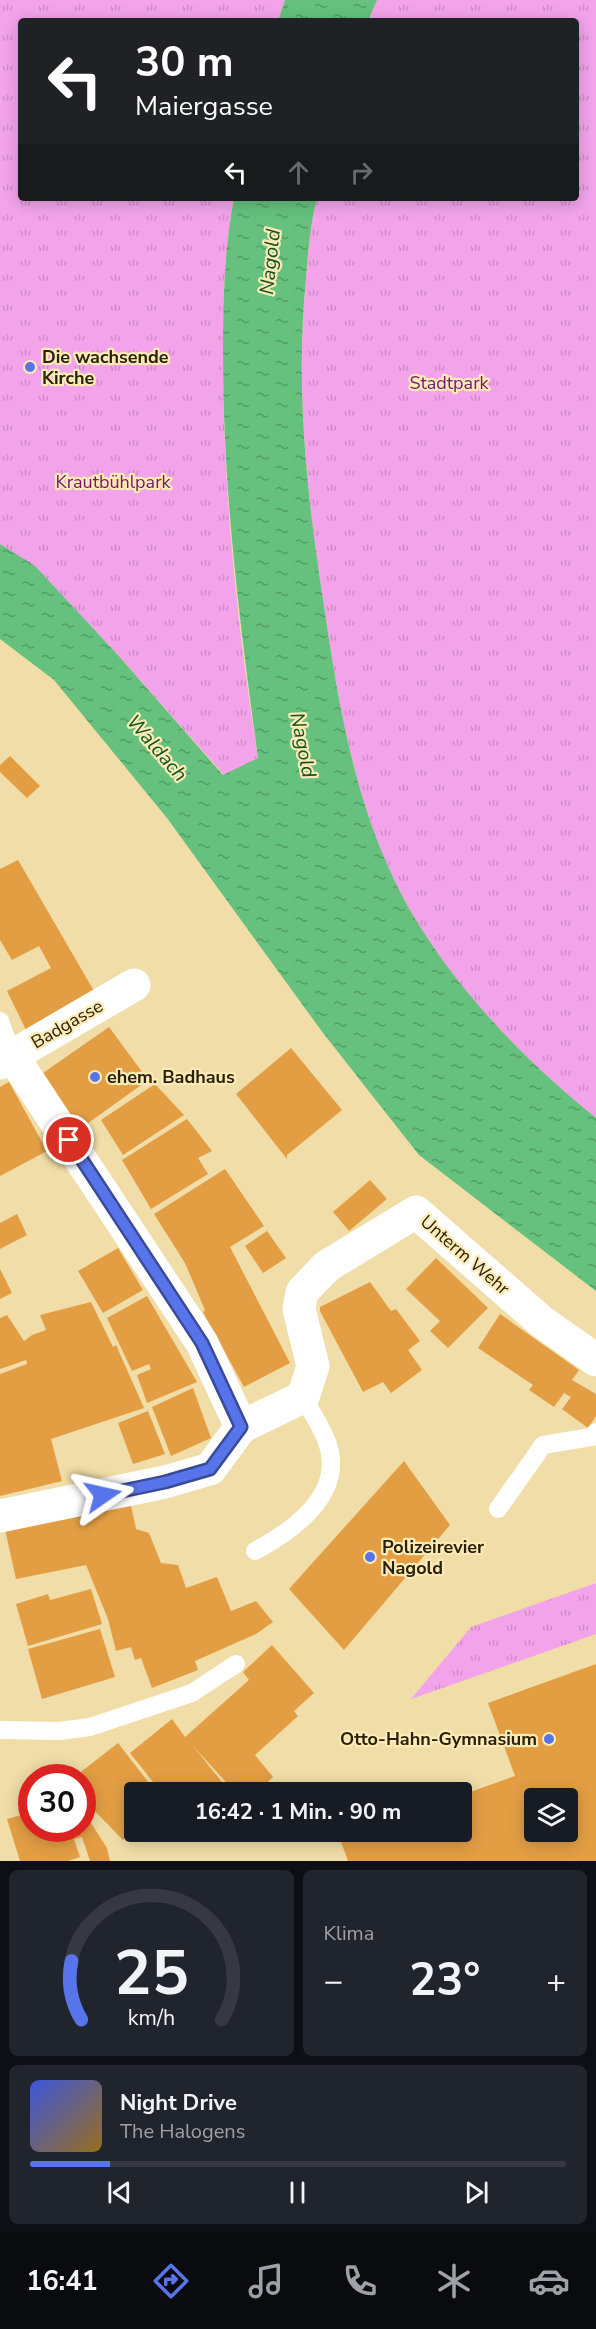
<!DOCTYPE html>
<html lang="de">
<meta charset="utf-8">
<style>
:root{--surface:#171b24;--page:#20242c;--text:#f1f3f6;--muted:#9ea1a6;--line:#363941;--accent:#5874ea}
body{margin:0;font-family:"Nunito Sans",sans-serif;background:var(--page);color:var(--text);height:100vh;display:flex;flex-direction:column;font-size:22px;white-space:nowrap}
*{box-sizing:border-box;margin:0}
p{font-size:20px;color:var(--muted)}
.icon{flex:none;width:33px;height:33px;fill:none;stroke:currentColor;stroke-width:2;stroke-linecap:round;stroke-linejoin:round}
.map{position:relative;height:1861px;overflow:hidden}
.sheet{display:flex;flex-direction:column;gap:9px;padding:9px;background:#0d0f14;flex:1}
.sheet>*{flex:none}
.banner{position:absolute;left:18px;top:18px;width:561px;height:183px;border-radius:6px;box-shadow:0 3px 15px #0003;background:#202124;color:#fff;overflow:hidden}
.fabs{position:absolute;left:524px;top:1788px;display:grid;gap:12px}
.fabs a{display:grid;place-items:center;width:54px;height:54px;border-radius:6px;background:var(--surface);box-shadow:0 3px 15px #0003;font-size:30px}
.speed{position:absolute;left:18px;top:1764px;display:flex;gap:12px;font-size:30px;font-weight:700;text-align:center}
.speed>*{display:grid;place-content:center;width:78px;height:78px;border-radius:50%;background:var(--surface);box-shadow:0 3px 15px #0003;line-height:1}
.speed .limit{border:9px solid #d22;background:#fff;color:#111}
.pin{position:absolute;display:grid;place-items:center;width:51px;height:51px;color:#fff;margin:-26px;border:3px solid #fff;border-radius:50%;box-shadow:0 2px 6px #0007}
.me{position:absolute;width:66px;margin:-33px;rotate:79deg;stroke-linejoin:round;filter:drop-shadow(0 0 4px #0008)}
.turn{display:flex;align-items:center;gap:21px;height:126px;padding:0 18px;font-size:27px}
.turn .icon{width:78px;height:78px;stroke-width:2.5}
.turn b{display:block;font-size:42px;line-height:51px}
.lanes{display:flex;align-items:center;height:57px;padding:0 18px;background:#0003;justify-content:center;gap:30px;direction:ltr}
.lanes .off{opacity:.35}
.big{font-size:45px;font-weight:700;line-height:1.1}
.sheet .widget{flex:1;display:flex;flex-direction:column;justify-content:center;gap:9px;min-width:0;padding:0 21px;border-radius:9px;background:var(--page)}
.sheet .dial{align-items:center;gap:0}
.dial svg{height:156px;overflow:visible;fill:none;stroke:var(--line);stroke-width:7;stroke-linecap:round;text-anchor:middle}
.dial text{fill:var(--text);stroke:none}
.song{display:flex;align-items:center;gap:18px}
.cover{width:72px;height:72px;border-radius:9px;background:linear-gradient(135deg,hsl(230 70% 55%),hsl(40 70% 35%))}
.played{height:6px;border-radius:3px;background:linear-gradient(90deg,var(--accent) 15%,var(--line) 15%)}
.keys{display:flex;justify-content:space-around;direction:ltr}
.heat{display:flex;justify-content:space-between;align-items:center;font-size:33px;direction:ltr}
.sheet .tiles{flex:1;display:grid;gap:9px;grid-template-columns:1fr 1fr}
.widget:last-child{grid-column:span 2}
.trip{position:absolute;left:124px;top:1782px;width:348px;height:60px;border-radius:6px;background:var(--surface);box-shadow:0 3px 15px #0003;font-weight:700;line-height:60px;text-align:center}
.dock{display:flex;height:96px;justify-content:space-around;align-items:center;background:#090b0e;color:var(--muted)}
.dock .icon{width:42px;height:42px}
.dock .active{color:var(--accent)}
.dock b{font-size:27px;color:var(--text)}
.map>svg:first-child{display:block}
.grass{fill:url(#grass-tufts)}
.water{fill:url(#water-ripples)}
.building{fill:#e39e44;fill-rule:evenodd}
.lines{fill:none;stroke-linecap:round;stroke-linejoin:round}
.lane{stroke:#fff;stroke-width:18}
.street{stroke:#fff;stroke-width:33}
.route-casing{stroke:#394b98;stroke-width:15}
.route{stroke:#5874ea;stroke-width:10}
.poi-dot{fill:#5874ea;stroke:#fdeab4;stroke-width:2}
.labels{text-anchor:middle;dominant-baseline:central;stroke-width:4.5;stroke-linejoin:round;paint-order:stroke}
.poi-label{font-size:18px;font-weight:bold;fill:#28210c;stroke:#fdeab4;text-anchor:start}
.park-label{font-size:18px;fill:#741670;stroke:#fdeab4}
.street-label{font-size:18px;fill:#28210c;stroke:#fdeab4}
.water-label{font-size:20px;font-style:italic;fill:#0f5327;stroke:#fdeab4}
</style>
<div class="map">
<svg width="596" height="1861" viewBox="0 0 596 1861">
<defs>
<pattern id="grass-tufts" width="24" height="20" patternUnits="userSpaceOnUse" patternTransform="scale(1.5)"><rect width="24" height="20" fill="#f2a3ea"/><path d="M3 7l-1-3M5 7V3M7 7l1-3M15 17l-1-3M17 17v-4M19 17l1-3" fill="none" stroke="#d08cc8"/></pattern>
<pattern id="water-ripples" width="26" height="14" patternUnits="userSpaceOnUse" patternTransform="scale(1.5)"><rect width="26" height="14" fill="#65c17d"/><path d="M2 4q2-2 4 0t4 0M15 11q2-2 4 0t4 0" fill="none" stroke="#539c65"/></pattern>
</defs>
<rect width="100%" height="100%" fill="#f0dda7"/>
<path class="grass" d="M0,0H285L278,21H21V198H234C224,250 223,305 223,357C223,491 237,626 258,758L224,775L117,654L35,567L0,544Z
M377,0H596V1118C527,1062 463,997 416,920C358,824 340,715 324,606C307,497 295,388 306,278C308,251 310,225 317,198H576V21H368Z
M596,1583V1634L411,1699L471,1627Z"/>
<path class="water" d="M285,0H377L368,21H278Z
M234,198H317C310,225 308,251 306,278C295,388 307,497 324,606C340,715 358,824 416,920C463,997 527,1062 596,1118V1291L419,1155L323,1033L167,818L54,680L0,639V544L35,566L117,654L223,775L258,758C240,625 223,492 223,357C223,305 224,250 234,198Z"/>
<path class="building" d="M10,756L40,786L27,798L0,772V765Z
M18,860L94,991L27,1032L7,991L51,968L39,946L12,960L0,940V869Z
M109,1027L148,1080L80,1129L43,1073Z
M291,1048L342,1110L287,1155V1159L236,1094Z
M9,1082L47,1151L0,1176V1087Z
M155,1084L184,1115L123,1155L101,1120Z
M187,1119L212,1151L198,1158L208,1174L151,1209L122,1160Z
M225,1169L264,1226L230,1247L290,1363L244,1387L203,1312L205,1310L185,1263L154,1214Z
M370,1180L387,1199L349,1231L333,1212Z
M17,1214L27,1235L0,1249V1223Z
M267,1231L286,1258L263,1273L245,1246Z
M118,1248L143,1290L103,1313L78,1271Z
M436,1258L488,1308L448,1348L430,1331L440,1321L406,1289Z
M0,1269L12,1293L0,1299Z
M370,1282L391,1311L396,1309L420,1341L408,1350L422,1370L391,1393L383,1382L363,1392L320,1311V1307Z
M147,1296L197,1382L147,1403L137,1375L151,1369L149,1364L132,1371L107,1318Z
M91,1302L113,1347L116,1345L144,1408L51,1439L62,1481L0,1496V1374L27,1364L26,1360L0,1369V1318L7,1315L24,1341L32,1335L46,1330L40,1315Z
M500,1314L579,1370L572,1380L596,1394V1416L588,1428L562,1409L571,1397L564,1393L554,1407L529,1390L533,1385L478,1348Z
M193,1388L211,1438L171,1456L152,1407Z
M148,1411L165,1454L133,1464L118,1423Z
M404,1461L450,1525L344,1650L289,1589Z
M130,1501L136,1529L149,1533L161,1563L178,1565L186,1588L217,1577L231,1611L256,1601L273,1622L256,1634L195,1661L198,1670L152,1688L141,1658L135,1660L131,1647L116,1651L108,1619L86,1565L16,1579L4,1525Z
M91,1589L102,1624L28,1646L16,1604L48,1594L50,1600Z
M100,1629L115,1677L42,1699L28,1649Z
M272,1645L314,1693L294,1711L298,1716L255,1755L273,1777L257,1792H235L193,1746L222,1782L208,1792H161L130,1753L172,1719L185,1737L249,1680L243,1672Z
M596,1664V1861H348L340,1839L360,1832H462V1795L515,1776L488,1703ZM534,1798H567V1832H534Z
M118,1743L156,1792H135V1832H138L123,1840L82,1798V1778H73Z
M82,1809L107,1848L110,1861H90L82,1837L74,1839L80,1857L68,1861H20L7,1819L32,1812V1828H82Z"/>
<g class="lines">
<path class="lane" d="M0,1021L13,1057
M498,1509L543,1445L591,1437L596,1432
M255,1551C294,1530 346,1493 327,1442C321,1426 311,1411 303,1397
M0,1730L59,1731L90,1727L192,1693L236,1664"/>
<path class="street" d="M13,1057L202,1343L241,1427
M0,1063L134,985
M0,1516L165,1482L210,1469L241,1427L303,1397L313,1366L299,1309L302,1292L327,1266L416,1212L542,1322L596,1360"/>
</g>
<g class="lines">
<defs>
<path id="route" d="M69,1140L202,1343L241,1427L210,1469L165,1482L103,1495"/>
</defs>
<use href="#route" class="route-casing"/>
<use href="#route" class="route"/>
</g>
<g class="poi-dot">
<circle cx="30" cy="367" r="6"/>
<circle cx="95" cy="1077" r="6"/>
<circle cx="370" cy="1557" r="6"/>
<circle cx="549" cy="1739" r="6"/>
</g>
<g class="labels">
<g class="poi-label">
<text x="42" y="357">Die wachsende<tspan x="42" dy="21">Kirche</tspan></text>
<text x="107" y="1077">ehem. Badhaus</text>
<text x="382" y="1547">Polizeirevier<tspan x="382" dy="21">Nagold</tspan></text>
<text x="537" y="1739" text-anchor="end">Otto-Hahn-Gymnasium</text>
</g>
<g class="park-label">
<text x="449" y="383">Stadtpark</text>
<text x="113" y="482">Krautbühlpark</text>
</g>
<g class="street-label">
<text transform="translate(67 1024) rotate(-30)">Badgasse</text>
<text transform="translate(465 1255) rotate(41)">Unterm Wehr</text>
</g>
<g class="water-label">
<text transform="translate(270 262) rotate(-84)">Nagold</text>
<text transform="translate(303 745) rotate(79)">Nagold</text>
<text transform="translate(157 748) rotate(49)">Waldach</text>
</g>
</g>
</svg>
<div class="fabs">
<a><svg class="icon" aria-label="layers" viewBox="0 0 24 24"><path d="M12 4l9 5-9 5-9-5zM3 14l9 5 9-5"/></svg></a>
</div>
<div class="speed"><div class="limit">30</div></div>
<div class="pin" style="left:69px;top:1140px;background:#d93025"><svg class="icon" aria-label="arrive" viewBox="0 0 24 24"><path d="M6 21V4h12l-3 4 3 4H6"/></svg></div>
<svg class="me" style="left:103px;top:1495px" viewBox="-20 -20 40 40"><path d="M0-17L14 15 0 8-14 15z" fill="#5874ea" stroke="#fff" stroke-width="4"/></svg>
<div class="trip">16:42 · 1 Min. · 90 m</div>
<div class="banner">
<div class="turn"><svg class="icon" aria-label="left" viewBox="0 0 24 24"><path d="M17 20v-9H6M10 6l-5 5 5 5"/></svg><div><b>30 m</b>Maiergasse</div></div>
<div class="lanes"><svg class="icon" aria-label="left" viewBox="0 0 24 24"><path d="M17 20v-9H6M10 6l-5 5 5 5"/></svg><svg class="icon off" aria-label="ahead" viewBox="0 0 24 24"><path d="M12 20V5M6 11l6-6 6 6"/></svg><svg class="icon off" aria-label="right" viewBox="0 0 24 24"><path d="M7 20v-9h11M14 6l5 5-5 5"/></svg></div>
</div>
</div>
<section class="sheet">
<div class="tiles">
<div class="widget dial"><svg viewBox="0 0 100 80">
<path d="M14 69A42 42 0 1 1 86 69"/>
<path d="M14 69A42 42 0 0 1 9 39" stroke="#5874ea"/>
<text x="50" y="56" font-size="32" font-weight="700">25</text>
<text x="50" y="72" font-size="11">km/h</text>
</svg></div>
<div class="widget"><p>Klima</p>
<div class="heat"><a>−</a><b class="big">23°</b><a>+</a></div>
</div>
<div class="widget">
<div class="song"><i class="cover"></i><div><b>Night Drive</b><p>The Halogens</p></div></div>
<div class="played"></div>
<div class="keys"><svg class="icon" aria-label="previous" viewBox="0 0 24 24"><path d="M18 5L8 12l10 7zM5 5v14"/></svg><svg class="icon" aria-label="pause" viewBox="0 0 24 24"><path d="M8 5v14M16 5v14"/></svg><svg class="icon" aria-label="next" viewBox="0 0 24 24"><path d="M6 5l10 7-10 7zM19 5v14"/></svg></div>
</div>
</div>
</section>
<nav class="dock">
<b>16:41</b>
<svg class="icon active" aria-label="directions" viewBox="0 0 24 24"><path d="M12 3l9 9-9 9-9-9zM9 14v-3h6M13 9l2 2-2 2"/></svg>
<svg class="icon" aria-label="music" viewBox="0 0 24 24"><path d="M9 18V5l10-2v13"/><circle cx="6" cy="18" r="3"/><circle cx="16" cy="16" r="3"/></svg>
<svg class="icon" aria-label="phone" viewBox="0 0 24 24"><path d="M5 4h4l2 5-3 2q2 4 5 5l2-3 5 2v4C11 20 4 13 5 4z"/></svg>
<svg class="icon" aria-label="climate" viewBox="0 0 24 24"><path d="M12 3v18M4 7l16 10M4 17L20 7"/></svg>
<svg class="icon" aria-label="car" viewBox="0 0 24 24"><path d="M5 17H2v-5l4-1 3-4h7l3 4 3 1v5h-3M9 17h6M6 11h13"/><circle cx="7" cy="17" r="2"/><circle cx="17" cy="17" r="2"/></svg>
</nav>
